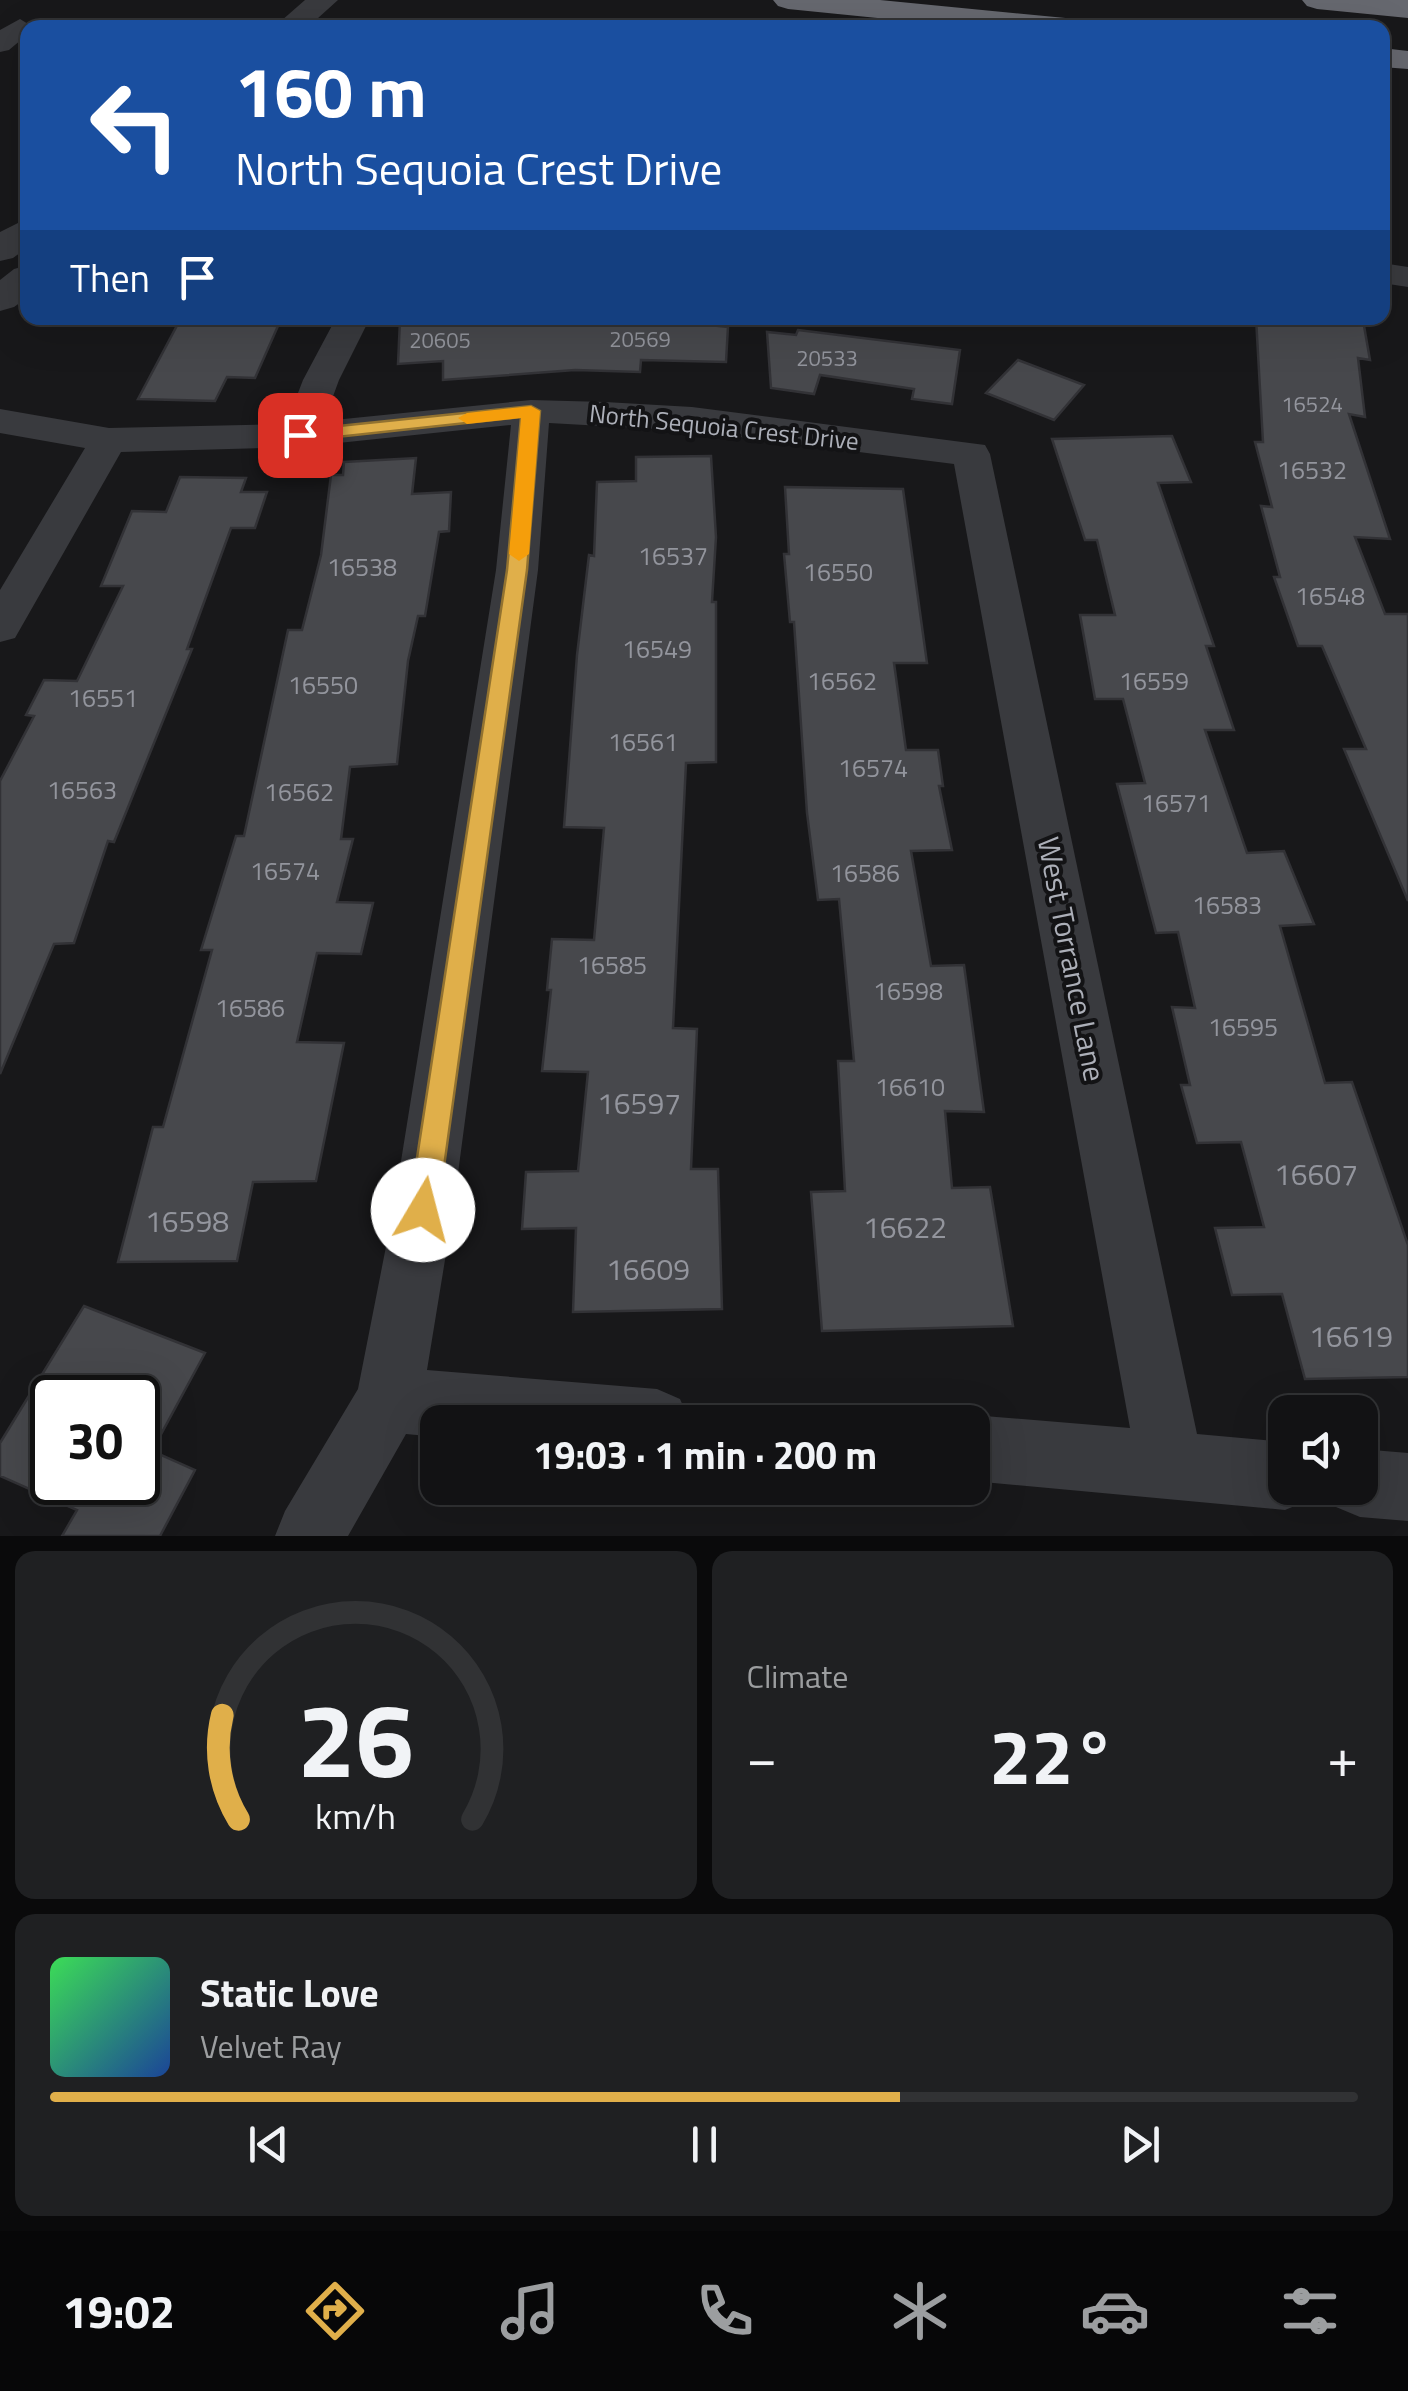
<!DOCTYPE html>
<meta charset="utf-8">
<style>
:root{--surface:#121214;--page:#1f2022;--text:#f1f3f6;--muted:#9c9ea0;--line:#313234;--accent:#e0af4a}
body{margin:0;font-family:"Titillium Web",sans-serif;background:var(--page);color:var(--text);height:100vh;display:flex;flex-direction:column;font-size:38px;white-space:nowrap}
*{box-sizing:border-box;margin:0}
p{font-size:32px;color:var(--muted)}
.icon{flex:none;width:55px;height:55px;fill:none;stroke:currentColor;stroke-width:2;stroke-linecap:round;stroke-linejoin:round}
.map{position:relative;height:1536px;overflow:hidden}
.side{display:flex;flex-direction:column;gap:15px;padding:15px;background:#0a0a0b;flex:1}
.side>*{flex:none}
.top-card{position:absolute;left:20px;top:20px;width:1370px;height:305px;border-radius:20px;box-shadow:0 10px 40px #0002,0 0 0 2px var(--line);background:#1a4fa0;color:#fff;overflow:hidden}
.fabs{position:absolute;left:1268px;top:1395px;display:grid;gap:20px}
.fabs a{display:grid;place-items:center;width:110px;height:110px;border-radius:20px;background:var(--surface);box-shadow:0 10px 40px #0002,0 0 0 2px var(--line);font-size:50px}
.speed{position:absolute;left:30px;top:1375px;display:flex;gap:20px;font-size:50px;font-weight:700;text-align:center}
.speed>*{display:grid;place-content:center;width:130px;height:130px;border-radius:50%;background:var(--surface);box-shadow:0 10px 40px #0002,0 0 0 2px var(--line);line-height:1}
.speed .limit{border:5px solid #111;border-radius:15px;background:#fff;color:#111}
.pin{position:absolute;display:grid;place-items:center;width:85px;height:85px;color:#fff;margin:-42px;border-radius:20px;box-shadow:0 5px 15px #0006}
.me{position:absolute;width:110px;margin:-55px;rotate:8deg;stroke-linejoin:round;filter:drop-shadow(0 0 8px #0008)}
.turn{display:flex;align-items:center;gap:35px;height:210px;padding:0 50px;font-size:45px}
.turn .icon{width:130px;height:130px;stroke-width:2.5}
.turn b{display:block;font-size:70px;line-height:85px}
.then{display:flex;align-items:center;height:95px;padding:0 50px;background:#0003;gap:20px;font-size:38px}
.big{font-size:75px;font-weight:700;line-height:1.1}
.side .card{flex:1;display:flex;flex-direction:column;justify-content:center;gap:15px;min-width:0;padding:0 35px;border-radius:20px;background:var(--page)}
.side .dial{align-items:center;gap:0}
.dial svg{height:260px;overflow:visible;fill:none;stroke:var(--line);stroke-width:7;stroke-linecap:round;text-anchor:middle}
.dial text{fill:var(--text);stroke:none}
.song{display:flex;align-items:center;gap:30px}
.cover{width:120px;height:120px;border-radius:15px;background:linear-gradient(135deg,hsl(130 70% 55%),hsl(220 70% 35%))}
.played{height:10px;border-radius:5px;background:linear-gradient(90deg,var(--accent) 65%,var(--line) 65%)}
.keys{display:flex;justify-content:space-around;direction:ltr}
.heat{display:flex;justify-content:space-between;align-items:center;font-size:55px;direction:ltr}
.side .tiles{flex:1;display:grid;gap:15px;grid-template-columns:1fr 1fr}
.card:last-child{grid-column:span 2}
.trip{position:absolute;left:420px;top:1405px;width:570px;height:100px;border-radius:20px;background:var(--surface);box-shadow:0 10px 40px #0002,0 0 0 2px var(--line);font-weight:700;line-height:100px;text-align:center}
.tabs{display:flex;height:160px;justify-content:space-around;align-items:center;background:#070708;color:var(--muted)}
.tabs .icon{width:70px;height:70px}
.tabs .on{color:var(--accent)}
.tabs b{font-size:45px;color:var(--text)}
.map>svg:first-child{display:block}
.building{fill:#47484c;stroke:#323236;stroke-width:2.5;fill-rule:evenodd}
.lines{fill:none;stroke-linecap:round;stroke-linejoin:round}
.minor{fill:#393a3e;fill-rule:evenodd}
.tertiary{fill:#393a3e;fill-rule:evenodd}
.motorway{fill:#66686f;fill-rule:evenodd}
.route{fill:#e0af4a;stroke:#927230;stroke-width:2.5}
.slow{fill:#f59e0b}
.labels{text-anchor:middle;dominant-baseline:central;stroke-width:8;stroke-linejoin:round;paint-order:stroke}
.far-number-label{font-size:22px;fill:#93959d}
.far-street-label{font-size:25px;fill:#acafb8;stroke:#131315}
.number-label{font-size:25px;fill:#93959d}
.street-label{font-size:30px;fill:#acafb8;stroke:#131315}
.near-number-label{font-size:30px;fill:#93959d}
</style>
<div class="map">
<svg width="1408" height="1536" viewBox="0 0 1408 1536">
<rect width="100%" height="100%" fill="#18181a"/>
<path class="building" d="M181,318H261L257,325L278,326L255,378L227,377L215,401L138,399Z
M436,318H673L672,321L728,327L726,362L641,360L640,372L575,370L443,380V361L398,364L400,320Z
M1256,318L1363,320L1370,360L1358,358L1365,417L1349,414L1390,539L1355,537L1385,614H1408V901L1344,749H1366L1322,646H1298L1274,577H1280L1261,506L1272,507L1255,442H1263Z
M798,330L960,350L952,404L912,399L914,389L820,375L814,394L771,388L767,332L796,335Z
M1018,360L1084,385L1054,420L986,393Z
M1172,436L1191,482L1158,483L1214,646H1206L1234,730H1205L1247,853L1284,851L1314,924L1280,926L1325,1083L1352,1082L1408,1245V1377L1305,1379L1282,1294L1232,1295L1215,1228L1264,1227L1241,1142L1197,1143L1181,1085H1190L1172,1007L1195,1008L1178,932L1156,933L1117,784L1145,783L1123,699H1095L1080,615H1115L1097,540H1085L1052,439Z
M711,456L716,537L712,602H716V762L686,763L673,1028L697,1029L691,1169H718L722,1309L573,1312L576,1228L522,1229L526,1172L578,1171L588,1072L542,1071L551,990H547L552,939L594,940L604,828L564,827L577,655L589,555L594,556L597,482L636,481V457Z
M416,458L412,494L451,492L449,531L439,532L425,616H418L408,661L397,764L350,767L341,839H353L337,902L373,903L361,954L317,953L297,1042L344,1043L316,1181L253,1182L237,1261L118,1262L153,1127H163L212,950H201L236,836H244L288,630H302L321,555L331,475H343L344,462Z
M180,477L246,478L241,492H267L255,528H231L187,649H192L114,842L108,841L74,943L54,944L0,1074V781L34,716L26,715L44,680L77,681L123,586H101L132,511L166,512Z
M785,487L903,489L927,663H894L906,750H938L943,786H939L952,850L911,851L931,966L964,965L984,1112L945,1111L952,1188L990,1187L1013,1326L822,1331L811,1192L845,1191L838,1061H854L839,899L818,900L807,813L794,622H790L784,554H789Z
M84,1306L205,1353L152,1451L195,1470L160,1536H62L77,1510L0,1476V1443ZM52,1398H138V1482H52Z"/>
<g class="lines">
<path class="minor" d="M20,19L33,27L28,28V34L9,50L0,52V30Z
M1382,263L1408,267V287L1382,283Z
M336,318H370L339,380L324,421L531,400L605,402L692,407L985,445L990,454L1197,1434L1285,1442V1488H1314L1309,1500L1285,1510L972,1481V1422H953L972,1415L1130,1428L954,464L692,431L549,423L538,570L453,1211L427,1370L657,1389L680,1399L690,1422H438V1437L406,1434L348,1536H275L285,1511L358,1389L393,1211L496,570L511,425L300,447L121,452L15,638L0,642V590L85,448L0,433V409L109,428L286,424L303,380Z
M1360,1449L1408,1453V1521L1360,1517L1336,1507L1328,1488H1360Z"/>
<path class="tertiary" d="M305,0H338L307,28H273Z
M28,218V247L13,258L0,261V232Z
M28,265V297L14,307L0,311V280L14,269Z"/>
<path class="motorway" d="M773,0H880L1076,19L1087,22L1091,28H977L788,9L778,6Z
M1302,0H1408V18L1317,9L1307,6Z
M1382,48L1408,51V69L1382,67Z"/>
</g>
<path class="route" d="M531,406L540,411L527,570L438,1210L433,1221L423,1225L413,1221L409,1210L507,570L521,417L300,441L291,435L300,430Z"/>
<path class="slow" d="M531,406L540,411L529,554L519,561L509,554L521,418L467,424L458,418L467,413Z"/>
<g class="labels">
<g class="far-number-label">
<text x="640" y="339">20569</text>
<text x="440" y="340">20605</text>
<text x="827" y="358">20533</text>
<text x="1312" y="404">16524</text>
</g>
<g class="far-street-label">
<text transform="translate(724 427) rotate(6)">North Sequoia Crest Drive</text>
</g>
<g class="number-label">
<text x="1312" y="470">16532</text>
<text x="673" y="556">16537</text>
<text x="362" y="567">16538</text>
<text x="838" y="572">16550</text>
<text x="1330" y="596">16548</text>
<text x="657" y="649">16549</text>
<text x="842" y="681">16562</text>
<text x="1154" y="681">16559</text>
<text x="323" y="685">16550</text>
<text x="103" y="698">16551</text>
<text x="643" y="742">16561</text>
<text x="873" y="768">16574</text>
<text x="82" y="790">16563</text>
<text x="299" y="792">16562</text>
<text x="1176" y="803">16571</text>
<text x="285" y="871">16574</text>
<text x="865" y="873">16586</text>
<text x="1227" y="905">16583</text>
<text x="612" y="965">16585</text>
<text x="908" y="991">16598</text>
<text x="250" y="1008">16586</text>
<text x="1243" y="1027">16595</text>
<text x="910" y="1087">16610</text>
</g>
<g class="street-label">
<text transform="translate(1072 959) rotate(79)">West Torrance Lane</text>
</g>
<g class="near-number-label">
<text x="639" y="1103">16597</text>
<text x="1316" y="1174">16607</text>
<text x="187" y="1221">16598</text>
<text x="905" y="1227">16622</text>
<text x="648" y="1269">16609</text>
<text x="1351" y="1336">16619</text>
</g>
</g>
</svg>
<div class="fabs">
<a><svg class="icon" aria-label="sound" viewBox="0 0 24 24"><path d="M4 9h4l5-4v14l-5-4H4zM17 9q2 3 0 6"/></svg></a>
</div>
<div class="speed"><div class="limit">30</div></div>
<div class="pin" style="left:300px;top:435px;background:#d93025"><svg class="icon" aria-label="arrive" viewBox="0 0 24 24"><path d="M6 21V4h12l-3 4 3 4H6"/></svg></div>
<svg class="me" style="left:423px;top:1210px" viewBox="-20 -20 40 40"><circle r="19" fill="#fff"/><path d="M0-13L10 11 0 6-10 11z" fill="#e0af4a"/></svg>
<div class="trip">19:03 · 1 min · 200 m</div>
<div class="top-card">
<div class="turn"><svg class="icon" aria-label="left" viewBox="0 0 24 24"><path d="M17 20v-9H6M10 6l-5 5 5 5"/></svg><div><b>160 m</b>North Sequoia Crest Drive</div></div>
<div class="then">Then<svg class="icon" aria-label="arrive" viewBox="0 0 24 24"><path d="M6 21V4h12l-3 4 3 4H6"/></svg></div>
</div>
</div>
<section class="side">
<div class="tiles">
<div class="card dial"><svg viewBox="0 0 100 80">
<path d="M14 69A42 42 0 1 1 86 69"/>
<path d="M14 69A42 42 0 0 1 9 37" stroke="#e0af4a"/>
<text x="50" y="56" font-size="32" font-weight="700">26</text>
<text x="50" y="72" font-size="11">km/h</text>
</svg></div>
<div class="card"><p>Climate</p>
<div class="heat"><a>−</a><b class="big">22°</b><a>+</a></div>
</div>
<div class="card">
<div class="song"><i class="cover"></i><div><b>Static Love</b><p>Velvet Ray</p></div></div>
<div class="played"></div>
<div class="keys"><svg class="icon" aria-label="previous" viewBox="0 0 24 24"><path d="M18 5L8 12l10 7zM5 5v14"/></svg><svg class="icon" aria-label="pause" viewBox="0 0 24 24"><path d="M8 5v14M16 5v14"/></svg><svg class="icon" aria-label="next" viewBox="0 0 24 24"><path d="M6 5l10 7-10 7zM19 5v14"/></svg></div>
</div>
</div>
</section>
<nav class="tabs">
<b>19:02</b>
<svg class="icon on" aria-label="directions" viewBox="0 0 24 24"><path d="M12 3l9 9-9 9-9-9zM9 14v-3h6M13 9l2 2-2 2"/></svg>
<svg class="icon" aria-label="music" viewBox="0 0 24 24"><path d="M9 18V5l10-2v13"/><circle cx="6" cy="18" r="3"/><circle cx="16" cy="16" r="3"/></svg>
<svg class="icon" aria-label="phone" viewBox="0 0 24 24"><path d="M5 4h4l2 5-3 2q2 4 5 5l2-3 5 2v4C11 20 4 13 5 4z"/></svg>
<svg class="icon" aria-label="climate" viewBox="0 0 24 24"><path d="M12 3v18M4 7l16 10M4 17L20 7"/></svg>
<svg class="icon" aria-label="car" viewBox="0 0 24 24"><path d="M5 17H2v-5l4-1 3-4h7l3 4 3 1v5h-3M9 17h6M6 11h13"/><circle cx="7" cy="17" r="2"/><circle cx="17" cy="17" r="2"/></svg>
<svg class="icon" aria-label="filters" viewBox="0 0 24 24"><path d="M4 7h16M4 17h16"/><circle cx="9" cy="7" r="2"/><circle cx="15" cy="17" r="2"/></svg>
</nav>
